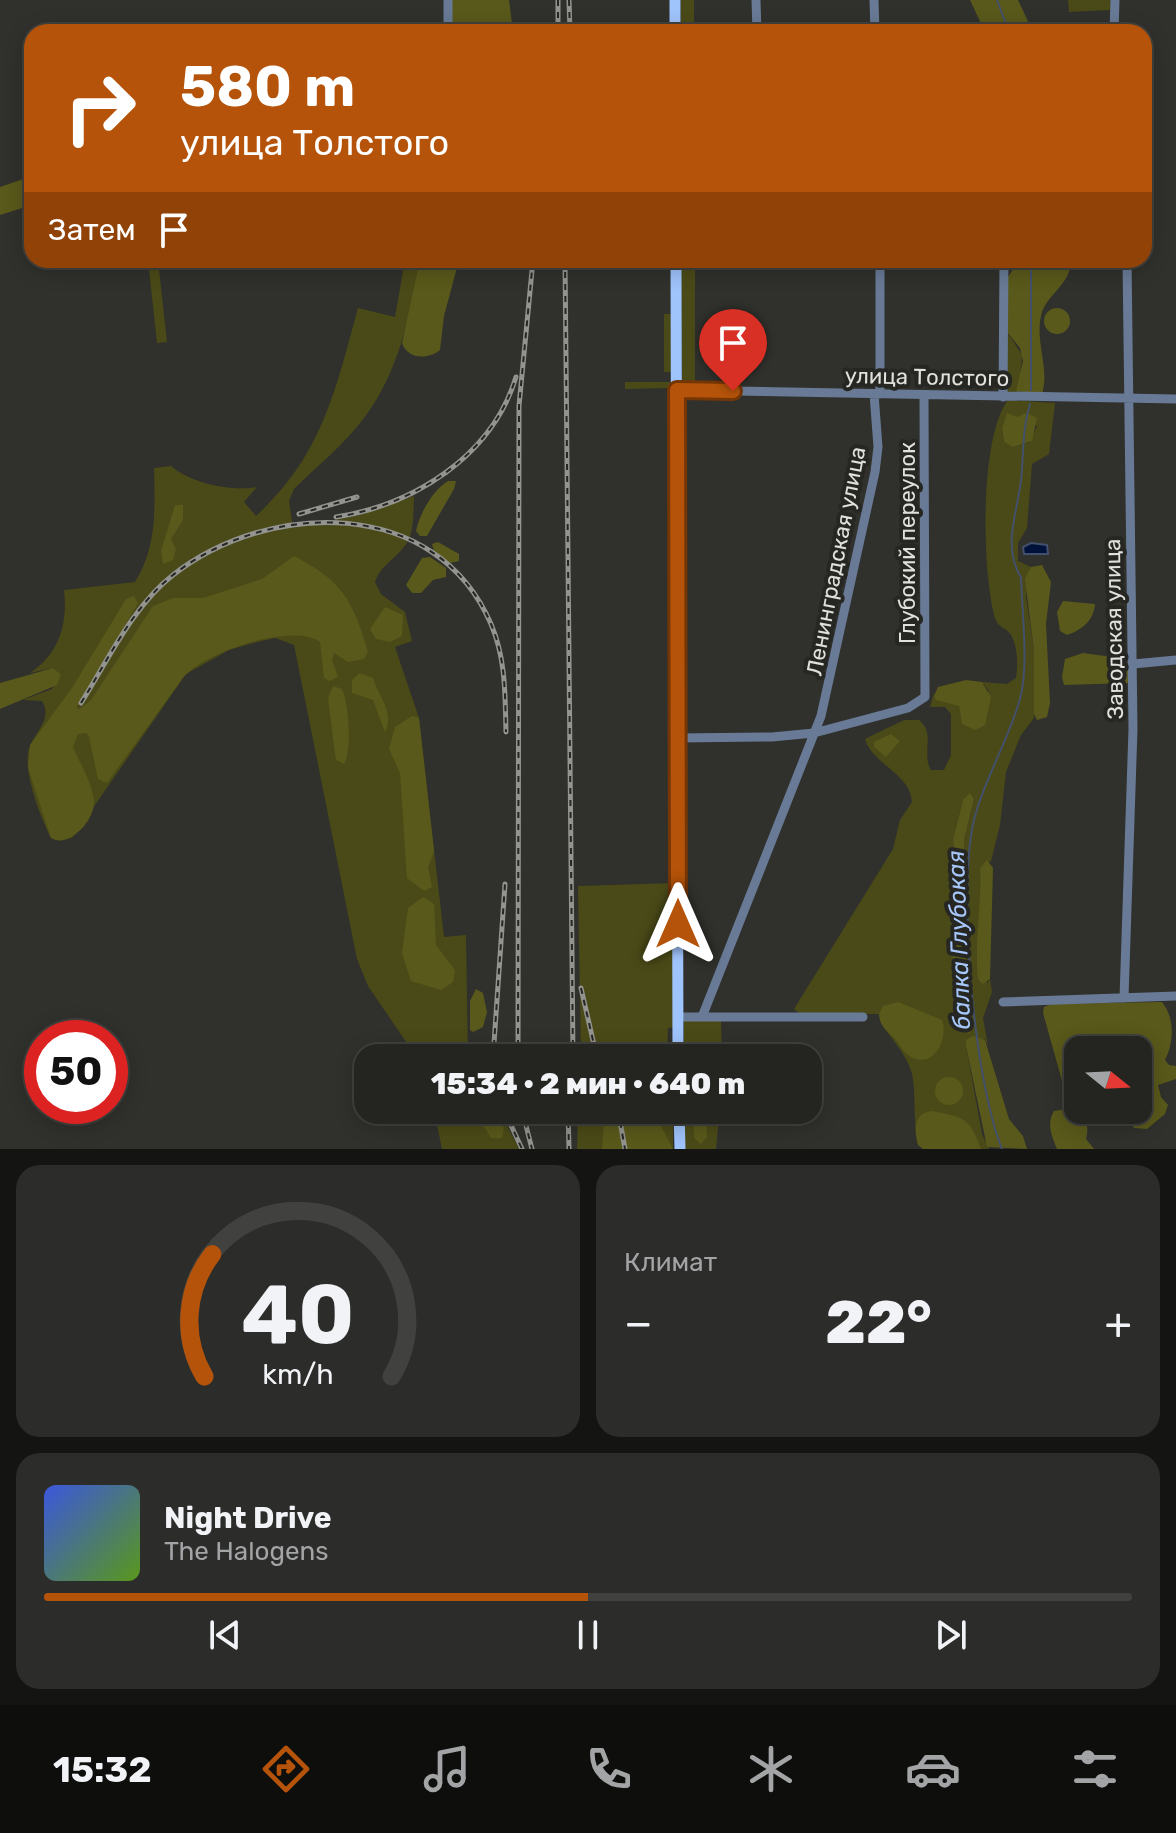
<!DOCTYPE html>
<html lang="ru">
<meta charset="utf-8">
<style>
:root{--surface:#242421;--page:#2c2c2a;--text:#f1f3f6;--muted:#a3a4a5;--line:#41413f;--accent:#b45309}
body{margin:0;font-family:Rubik,sans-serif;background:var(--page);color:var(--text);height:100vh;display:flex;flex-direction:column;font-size:30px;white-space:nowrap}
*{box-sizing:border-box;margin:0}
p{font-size:26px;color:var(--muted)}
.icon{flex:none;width:44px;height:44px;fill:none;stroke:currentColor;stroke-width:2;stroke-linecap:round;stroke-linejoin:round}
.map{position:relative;height:1149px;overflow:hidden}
.details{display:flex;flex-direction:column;gap:16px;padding:16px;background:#141412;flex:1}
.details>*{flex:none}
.guide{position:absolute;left:24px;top:24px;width:1128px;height:244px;border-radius:24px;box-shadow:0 4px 20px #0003,0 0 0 2px var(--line);background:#b45309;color:#fff;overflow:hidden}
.needle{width:52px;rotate:108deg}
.buttons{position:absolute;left:1064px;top:1036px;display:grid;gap:16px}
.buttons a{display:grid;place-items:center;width:88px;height:88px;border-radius:16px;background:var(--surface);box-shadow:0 4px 20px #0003,0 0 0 2px var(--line);font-size:40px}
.speed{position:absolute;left:24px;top:1020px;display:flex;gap:16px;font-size:40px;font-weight:700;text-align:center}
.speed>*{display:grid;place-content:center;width:104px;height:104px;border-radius:50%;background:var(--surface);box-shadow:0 4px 20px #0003,0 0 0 2px var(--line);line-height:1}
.speed .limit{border:12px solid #d22;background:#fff;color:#111}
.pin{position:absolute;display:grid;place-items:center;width:68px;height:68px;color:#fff;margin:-82px -34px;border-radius:50% 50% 50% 0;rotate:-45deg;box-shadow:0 0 8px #0007}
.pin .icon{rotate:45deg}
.me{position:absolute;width:88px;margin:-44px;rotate:0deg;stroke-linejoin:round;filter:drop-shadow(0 0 6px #0008)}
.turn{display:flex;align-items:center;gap:28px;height:168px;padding:0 24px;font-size:36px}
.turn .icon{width:104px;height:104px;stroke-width:2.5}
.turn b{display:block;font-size:56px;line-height:68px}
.then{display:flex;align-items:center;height:76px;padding:0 24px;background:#0003;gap:16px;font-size:30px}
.big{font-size:60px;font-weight:800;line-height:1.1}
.details .widget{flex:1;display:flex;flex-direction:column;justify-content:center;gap:12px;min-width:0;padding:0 28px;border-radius:24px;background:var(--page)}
.details .dial{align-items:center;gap:0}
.dial svg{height:208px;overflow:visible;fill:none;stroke:var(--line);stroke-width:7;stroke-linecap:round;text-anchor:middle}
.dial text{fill:var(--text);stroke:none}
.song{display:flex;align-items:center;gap:24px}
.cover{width:96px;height:96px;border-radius:12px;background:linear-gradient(135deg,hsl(230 70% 55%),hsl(90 70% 35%))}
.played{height:8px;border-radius:4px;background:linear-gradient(90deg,var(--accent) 50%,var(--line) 50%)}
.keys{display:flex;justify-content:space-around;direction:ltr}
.heat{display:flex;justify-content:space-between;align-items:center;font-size:44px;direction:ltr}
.details .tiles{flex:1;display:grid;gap:16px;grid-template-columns:1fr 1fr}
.widget:last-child{grid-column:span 2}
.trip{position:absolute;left:354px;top:1044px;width:468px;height:80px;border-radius:24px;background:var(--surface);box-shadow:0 4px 20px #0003,0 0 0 2px var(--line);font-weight:800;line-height:80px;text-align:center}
.tabs{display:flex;height:128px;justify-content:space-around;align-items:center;background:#0e0e0d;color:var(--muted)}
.tabs .icon{width:56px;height:56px}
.tabs .selected{color:var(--accent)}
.tabs b{font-size:36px;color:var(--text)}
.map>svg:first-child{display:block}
.green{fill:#4a4a18;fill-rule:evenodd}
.forest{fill:#59591b}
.water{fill:#00123a;stroke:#43506b;stroke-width:2}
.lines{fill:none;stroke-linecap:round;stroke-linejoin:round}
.stream{stroke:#43506b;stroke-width:2}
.minor{stroke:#687a95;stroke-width:9}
.major{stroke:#9fc3fb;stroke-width:11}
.rail-casing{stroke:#939490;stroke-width:5}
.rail{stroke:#262622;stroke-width:2;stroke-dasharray:6;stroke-linecap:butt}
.route-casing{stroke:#753606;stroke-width:20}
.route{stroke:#b45309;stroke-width:14}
.labels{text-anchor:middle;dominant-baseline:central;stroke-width:8;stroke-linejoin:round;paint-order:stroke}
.street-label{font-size:22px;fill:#e0e1de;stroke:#262622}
.water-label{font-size:24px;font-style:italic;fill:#a7c7fa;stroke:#262622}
</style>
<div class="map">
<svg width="1176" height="1149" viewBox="0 0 1176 1149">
<rect width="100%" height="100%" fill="#30302c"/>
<path class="green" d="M681,0H694V32H681Z
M1068,0H1111V10L1069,12Z
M148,260H158L167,342L157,343Z
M405,260H420C410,315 399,372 364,418C345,444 317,466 294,489L289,501L293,528L360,515L414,496C413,513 415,534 404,547C394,560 381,565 375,582L381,594L405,612L412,641L395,647L419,718L444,937L466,935L468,1058H417L368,986L357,959L294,645L275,638L257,642L229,650L186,674L72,838L59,841L51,838C40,816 25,777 28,753C31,734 54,721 42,701L23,700L52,689L61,674L53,668L30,673C59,654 68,624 64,590L135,582C157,547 155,509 154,468L171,466C190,483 232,492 257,487L244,502L256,516C322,455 335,392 358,308L395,317Z
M681,260H695V388H682Z
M664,314H673L674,372H664Z
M1007,332L1022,355L1019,393H1007Z
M625,382H670V388L625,389Z
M1008,400L1055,403L1049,454L1032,464L1027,528L1018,543V561L1031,567L1026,596L1034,651V718L1021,735L1006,772L1000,825L991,861L980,868L982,912L977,969L987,983L990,979L992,992L983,1018L988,1046L985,1039L966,1046L982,1134L989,1149H923C911,1139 917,1094 912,1074C905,1047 881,1032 879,1014H800L794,1009L893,849L900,820L912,802C911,774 872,764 865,739L904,720H919C936,733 921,754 931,770H944L951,755V714L945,707H930L935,690L934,696L959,705L961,717L989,691L982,682L1007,684L1016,678C1018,666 1018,647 1011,635C1007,628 998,628 995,618C982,572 979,438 1008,400ZM1014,416L1037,426L1030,442L1013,447L1004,442L1002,429ZM974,799L964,840L967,1002L971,1015L957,1000L953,981L952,933L958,888L953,839L963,800Z
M674,883L675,1027L668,1028L667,1058H581L578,886Z
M721,1020L722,1058H684V1021Z
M434,1110H499L519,1149H442Z
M578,1110H673V1149H577Z
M685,1110H720L716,1149H685Z"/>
<path class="forest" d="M452,0H509L513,32H452Z
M970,0H1018L1033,32H985Z
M32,176V205L0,215V187Z
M420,260H459L444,316L440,350C428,360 407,359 402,343Z
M1019,260H1071C1071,285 1046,294 1041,316C1035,343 1050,369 1042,394L1016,391L1023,361L1020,348L1007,332L1008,277Z
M1044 321a13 13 0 1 1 26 0a13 13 0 1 1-26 0Z
M1007,413L1017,417L1027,413L1037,418L1032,441L1013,447L1004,442L1002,429Z
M448,481H456L454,489L427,536H420L416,531C420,513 432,491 448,481Z
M175,505H183V520L171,539L176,549L173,560L163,564L161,551Z
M438,542L459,554V561L450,563L434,551L432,544Z
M294,556C343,581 353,601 368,652L364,659L348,662L334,653L332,660L338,677L329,681L324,678L320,642C292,622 201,653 182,679L107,783L98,779L89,737L86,733L78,734L73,747C80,764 93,784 94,802C94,821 70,848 51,838L28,768L30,745L72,688L126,599L134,596L138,603L76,708L80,709L91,700L153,606L173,598H203L262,579Z
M430,557L446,568V577L433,580L421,593H412L406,585L422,558Z
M1042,565L1051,582L1046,624L1050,703L1047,717L1037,720L1034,714V651L1025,579L1031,567Z
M1063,601L1095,604C1094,620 1082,630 1067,635L1060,631L1057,612Z
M385,607L403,615L402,636L390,642L376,639L370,629Z
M1083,653L1120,658L1130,670V683L1064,685L1062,677L1065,659Z
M53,668L61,674L57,685L0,709V683Z
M360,673L373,678C378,695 395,714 385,732L373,700L352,693V680Z
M966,680L982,682L991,697L985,725L975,730L962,724L959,706L936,700L934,696L938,687Z
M333,686L342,689C349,704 352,751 344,764L336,760L335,753L328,698Z
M412,716L419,718L434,851L428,867L432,887L424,891L407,878L400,773L389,749L395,727Z
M891,734L900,741L886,757L874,747V742Z
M970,793L974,799L964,840L967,1002L972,1023L969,1034L960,1025L953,981L952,933L958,888L953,839L963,800Z
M987,860L993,868L990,979L983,984L978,979C974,944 982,905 980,868Z
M423,897L434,904L436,945L455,970L453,982L441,990L411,981L402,953L408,908Z
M476,989L483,993L487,1012L483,1027L473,1032L470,1030V1001Z
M898,1002L942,1020C949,1040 932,1072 908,1055C903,1052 900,1045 896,1040C887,1030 880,1028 879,1014L883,1006Z
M1162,1002C1175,1018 1174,1042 1165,1060L1169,1065L1176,1066V1079L1158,1085L1161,1097L1168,1105L1165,1114L1147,1129L1134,1128L1125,1110H1138V1067L1144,1055L1138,1048L1119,1047L1105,1035L1096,1038L1093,1050H1078V1101L1068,1102L1043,1013L1044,1007L1051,1004Z
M973,1036L985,1040L1009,1119L1023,1136L1027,1149L987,1147L966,1046V1040Z
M935 1091a14 14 0 1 1 28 0a14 14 0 1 1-28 0Z
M1073,1108C1085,1119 1090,1123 1086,1139L1094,1149H1057C1052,1136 1046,1124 1054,1111Z
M474,1110H494L504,1128L502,1138H491Z
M610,1110C626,1110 645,1118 661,1126L673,1149H602L604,1122Z
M694,1110H706L707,1137L701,1144L694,1138Z
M931,1111C963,1117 970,1117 981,1149H923L918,1145C914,1130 913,1114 931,1111Z"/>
<path class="water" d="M1031,543L1047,545L1048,554H1024L1023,547Z"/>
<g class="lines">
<path class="stream" d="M997,0L1009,32
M1031,260V390
M1002,1149C974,1079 958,898 973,824C983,781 1008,742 1020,699C1029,666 1022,614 1021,578C1002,544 1017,516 1021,480C1024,453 1022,429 1030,404"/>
<path class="minor" d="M756,0L757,32
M874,0L875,32
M448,32V0
M1114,32L1115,0
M880,260V394
M677,390L1176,399
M1003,397L1004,260
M1133,664L1176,660
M678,738L772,737L814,733L908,708L925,697L924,395
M1124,998L1133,729L1127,260
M1003,1002L1176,996
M679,1017H863
M702,1017L821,716L875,472L878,447L874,394"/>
<path class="major" d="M675,0V32
M676,260L678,1058
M679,1110L680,1149"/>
<defs>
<path id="rail" d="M558,0V32
M569,0L570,32
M565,260L573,1058
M299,514L357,497
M336,517C414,505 492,456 516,377
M81,703C108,660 133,606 173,575C269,500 436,496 491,624C506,659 505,695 506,732
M581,988L597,1058
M493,1058L505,884
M518,1058L519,406L533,260
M504,1110L522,1149
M522,1110L532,1149
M568,1110L569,1149
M618,1110L625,1149"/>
</defs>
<use href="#rail" class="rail-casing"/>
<use href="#rail" class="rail"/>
</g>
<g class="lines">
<defs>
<path id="route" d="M678,924L677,390L733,391"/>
</defs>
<use href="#route" class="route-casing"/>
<use href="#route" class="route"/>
</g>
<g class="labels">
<g class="street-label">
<text transform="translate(927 377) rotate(1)">улица Толстого</text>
<text transform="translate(907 543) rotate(-90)">Глубокий переулок</text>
<text transform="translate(836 561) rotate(-79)">Ленинградская улица</text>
<text transform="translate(1114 629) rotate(-91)">Заводская улица</text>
</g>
<g class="water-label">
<text transform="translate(959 940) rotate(-92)">балка Глубокая</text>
</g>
</g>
</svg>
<div class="buttons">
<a><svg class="needle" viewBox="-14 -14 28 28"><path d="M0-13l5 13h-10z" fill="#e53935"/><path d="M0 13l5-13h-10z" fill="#a3a4a5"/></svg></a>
</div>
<div class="speed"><div class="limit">50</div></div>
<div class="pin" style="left:733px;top:391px;background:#d93025"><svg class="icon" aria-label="arrive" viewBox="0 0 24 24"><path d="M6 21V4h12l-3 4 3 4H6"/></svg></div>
<svg class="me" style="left:678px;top:924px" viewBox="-20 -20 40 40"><path d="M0-17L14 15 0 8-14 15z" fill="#b45309" stroke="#fff" stroke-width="4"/></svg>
<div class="trip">15:34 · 2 мин · 640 m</div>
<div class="guide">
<div class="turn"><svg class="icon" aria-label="right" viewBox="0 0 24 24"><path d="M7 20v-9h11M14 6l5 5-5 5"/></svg><div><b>580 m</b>улица Толстого</div></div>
<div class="then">Затем<svg class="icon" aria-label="arrive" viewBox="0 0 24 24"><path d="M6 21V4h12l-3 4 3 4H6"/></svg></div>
</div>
</div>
<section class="details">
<div class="tiles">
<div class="widget dial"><svg viewBox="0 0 100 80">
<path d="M14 69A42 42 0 1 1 86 69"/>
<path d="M14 69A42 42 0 0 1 17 22" stroke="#b45309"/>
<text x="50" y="56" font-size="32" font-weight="700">40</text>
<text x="50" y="72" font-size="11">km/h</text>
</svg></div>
<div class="widget"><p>Климат</p>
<div class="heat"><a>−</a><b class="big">22°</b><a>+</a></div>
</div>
<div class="widget">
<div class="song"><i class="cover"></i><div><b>Night Drive</b><p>The Halogens</p></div></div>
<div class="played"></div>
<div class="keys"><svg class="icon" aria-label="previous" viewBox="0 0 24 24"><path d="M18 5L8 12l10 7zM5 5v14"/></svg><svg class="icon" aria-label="pause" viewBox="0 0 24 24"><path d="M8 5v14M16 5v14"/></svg><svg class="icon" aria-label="next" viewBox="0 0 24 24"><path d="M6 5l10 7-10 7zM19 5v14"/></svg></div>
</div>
</div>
</section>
<nav class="tabs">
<b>15:32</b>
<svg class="icon selected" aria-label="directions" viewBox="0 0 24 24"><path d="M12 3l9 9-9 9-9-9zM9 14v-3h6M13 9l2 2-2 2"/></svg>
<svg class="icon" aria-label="music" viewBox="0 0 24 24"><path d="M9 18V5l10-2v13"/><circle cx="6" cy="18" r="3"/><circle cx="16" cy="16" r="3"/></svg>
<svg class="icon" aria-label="phone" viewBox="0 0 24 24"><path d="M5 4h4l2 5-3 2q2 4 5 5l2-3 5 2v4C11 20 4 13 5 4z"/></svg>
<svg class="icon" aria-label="climate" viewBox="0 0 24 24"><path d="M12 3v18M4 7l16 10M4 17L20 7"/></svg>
<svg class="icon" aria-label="car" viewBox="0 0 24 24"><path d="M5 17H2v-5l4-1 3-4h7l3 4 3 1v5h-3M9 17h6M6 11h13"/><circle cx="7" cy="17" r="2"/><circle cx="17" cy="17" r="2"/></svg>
<svg class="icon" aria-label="filters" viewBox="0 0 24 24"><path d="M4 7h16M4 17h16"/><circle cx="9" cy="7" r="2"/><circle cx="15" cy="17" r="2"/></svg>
</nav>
